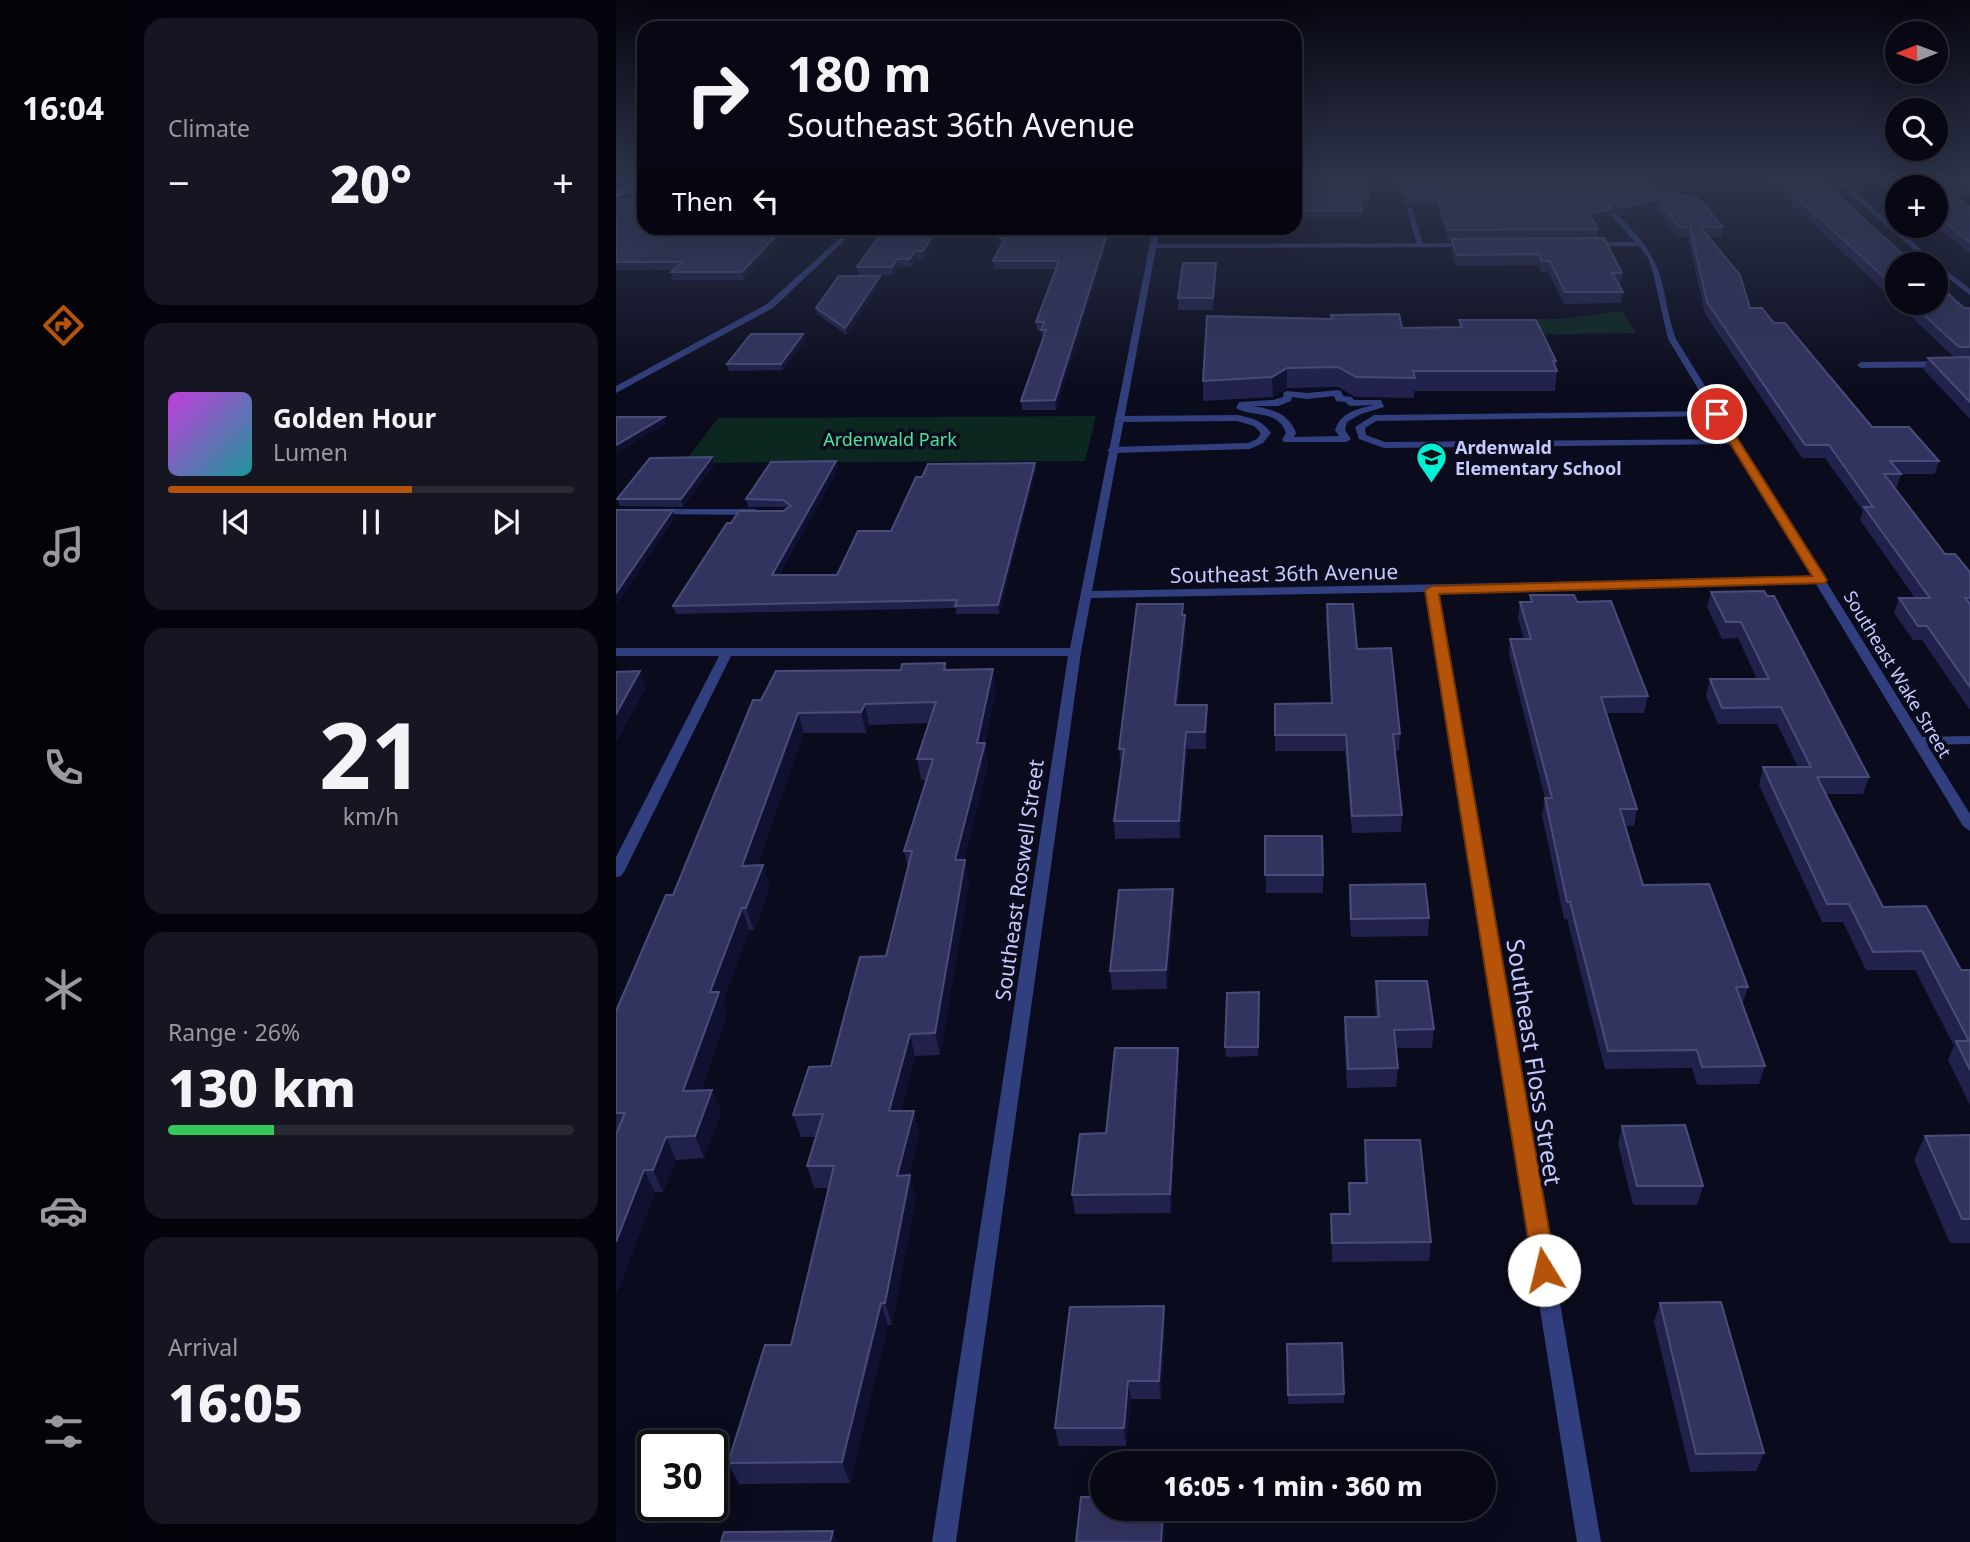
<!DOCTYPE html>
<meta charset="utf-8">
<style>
:root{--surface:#080815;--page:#161622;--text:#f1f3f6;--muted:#989aa0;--line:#292934;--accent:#b45309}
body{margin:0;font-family:"Noto Sans",sans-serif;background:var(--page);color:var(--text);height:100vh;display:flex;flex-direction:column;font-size:26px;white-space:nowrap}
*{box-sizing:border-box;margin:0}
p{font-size:23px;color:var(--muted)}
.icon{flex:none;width:38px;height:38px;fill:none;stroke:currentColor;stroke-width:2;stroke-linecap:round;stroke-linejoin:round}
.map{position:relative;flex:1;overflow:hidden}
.sheet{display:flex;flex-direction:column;gap:18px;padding:18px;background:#04040c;width:490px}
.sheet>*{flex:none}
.hud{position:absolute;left:21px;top:21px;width:665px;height:214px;border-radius:21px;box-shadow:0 7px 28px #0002,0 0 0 2px var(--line);background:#080815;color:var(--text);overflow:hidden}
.needle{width:46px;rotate:269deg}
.fabs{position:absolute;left:1269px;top:21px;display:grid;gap:14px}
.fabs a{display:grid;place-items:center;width:63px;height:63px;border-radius:50%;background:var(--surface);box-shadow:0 7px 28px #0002,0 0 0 2px var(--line);font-size:35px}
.speed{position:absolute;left:21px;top:1430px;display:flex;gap:14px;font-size:35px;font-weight:700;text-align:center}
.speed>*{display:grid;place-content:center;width:91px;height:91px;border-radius:50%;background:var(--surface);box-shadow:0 7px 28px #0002,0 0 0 2px var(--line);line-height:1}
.speed .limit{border:4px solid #111;border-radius:10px;background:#fff;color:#111}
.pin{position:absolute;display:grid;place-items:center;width:60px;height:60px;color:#fff;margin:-30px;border:4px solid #fff;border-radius:50%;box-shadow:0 2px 7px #0007}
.me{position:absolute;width:77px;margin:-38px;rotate:351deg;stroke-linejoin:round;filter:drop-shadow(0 0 5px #0008)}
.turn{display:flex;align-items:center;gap:24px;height:147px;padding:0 35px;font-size:32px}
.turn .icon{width:91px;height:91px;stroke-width:2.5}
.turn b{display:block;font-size:49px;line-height:60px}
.then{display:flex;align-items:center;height:66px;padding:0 35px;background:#0003;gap:14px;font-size:26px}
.big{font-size:52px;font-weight:800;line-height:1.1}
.sheet .card{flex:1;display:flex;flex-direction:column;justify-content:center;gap:10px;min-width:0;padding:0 24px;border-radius:21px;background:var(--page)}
.sheet .dial{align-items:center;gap:0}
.dial b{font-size:91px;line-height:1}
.song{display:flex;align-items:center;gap:21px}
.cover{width:84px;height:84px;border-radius:10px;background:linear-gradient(135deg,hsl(290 70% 55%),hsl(180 70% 35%))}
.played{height:7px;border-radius:4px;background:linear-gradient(90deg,var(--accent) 60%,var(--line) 60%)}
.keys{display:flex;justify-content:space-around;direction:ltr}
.heat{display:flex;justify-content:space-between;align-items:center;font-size:38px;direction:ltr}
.charge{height:10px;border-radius:5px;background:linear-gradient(90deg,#34c759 26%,var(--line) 0)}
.trip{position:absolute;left:474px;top:1451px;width:406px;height:70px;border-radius:35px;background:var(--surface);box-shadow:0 7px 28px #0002,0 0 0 2px var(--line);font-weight:800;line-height:70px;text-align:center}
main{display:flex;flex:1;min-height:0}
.tabs{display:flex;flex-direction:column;width:126px;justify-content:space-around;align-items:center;background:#030308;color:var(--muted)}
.tabs .icon{width:49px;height:49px}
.tabs .active{color:var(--accent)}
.tabs b{font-size:32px;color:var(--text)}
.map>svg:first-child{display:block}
.green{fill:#0c2720}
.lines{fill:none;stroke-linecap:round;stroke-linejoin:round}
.service{fill:#313f7f;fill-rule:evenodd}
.pedestrian{fill:#313f7f;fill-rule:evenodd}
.minor{fill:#313f7f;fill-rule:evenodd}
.primary{fill:#954cff;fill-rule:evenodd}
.wall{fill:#20224c}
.shaded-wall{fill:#101131}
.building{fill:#323460;stroke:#494c79;stroke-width:2}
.route{fill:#b45309;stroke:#753606;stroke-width:2}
.labels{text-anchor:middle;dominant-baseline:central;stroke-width:7;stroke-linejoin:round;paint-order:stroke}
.far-park-label{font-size:18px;fill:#49e79d;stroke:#0a0b1c}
.far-poi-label{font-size:18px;font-weight:bold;fill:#c5cbff;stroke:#0a0b1c;text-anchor:start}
.far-street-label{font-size:18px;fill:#c5cbff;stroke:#0a0b1c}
.street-label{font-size:21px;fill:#c5cbff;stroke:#0a0b1c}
.near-street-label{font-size:24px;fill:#c5cbff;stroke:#0a0b1c}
</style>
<main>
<nav class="tabs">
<b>16:04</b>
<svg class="icon active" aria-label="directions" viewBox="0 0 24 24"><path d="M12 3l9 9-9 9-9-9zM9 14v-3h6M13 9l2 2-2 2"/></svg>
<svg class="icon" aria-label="music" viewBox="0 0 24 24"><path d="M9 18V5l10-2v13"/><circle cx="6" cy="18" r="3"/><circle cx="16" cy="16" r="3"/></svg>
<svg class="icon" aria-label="phone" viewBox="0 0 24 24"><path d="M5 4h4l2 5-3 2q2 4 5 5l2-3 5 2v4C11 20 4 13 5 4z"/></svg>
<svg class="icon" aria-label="climate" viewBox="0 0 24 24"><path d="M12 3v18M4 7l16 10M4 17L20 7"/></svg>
<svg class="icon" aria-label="car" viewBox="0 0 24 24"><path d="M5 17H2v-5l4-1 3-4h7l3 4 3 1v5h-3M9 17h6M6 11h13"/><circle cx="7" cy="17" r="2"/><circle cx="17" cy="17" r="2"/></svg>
<svg class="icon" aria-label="filters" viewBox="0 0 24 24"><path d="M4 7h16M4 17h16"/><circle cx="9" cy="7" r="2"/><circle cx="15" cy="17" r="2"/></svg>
</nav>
<section class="sheet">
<div class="card"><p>Climate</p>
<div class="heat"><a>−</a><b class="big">20°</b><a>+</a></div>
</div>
<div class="card">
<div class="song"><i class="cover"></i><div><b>Golden Hour</b><p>Lumen</p></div></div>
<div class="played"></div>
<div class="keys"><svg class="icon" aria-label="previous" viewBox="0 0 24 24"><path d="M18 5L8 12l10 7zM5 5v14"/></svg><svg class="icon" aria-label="pause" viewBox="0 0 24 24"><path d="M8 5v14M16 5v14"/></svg><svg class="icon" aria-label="next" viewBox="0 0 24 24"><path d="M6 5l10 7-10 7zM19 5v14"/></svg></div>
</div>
<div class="card dial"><b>21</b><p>km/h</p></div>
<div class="card"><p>Range · 26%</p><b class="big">130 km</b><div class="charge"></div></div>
<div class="card"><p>Arrival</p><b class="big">16:05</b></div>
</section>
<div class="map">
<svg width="1354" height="1542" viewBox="0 0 1354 1542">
<rect width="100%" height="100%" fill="#0a0b1c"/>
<path class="green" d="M1006,311L1020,333L893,335L887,320L944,319Z
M480,416L469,461L68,463L102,418Z"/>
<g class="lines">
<path class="service" d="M794,207L797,209L808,247L801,245L791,209Z
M1354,361V367L1245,368L1241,365L1245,362Z
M1101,411L1104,412V416L760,421L749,428L750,435L769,442L1118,439L1121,440V444L768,448L743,439L739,427L758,415Z
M621,415C636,418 646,420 655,433L647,443L634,449L496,453L491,450L496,447L632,443L641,439L645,433L638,426L621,421L503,422L498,419L503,416Z
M1354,736V744L1302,745L1295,741L1302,737Z"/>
<path class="pedestrian" d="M722,390L725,391L727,396L736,397L738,400H765L768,407L745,414L731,422L729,430L735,439L730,442H668L666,440L670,433C662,409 637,418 620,408L623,402L657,400L667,397L668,392L671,391L691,393ZM718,396L720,401L729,402L734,406L758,405C741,409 725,412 719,430L723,436L678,437L680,433C673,413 656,409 636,406H662L675,401L676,397L691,399Z"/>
<path class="minor" d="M1215,177H1222L1322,264L1354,289V295L1320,269V264H1314Z
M997,212C1005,217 1011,224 1017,231C1053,270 1044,294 1060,339L1354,814V831L1347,826L1200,584L822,591L985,1542H961L810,592L475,598L465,652L340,1542H316L452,656H115L8,872L5,876L0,877V857L103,656H0V648H454L537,228H543L541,244L853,243L857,245L853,247L540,248L476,591L1196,577L1052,339L1037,273L1032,258L1023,246H975L971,244L975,242H1019L995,215Z
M224,238L230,239L157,308L0,393V386L151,304Z
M40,509H139L144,512L139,515L36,514L35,512Z"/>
<path class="primary" d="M28,177V183L0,198V191Z"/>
</g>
<path class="wall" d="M28,177V228H175L128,280H57L55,272L57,270H0V200H28L8,199L6,190Z
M679,177L753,199V205L745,206L746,218H679Z
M777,177H1052L1038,185V190L1107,227L1105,237H1093L1134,308L1158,323L1256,427L1323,461L1319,474H1285L1281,487H1278L1329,554L1354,572V710L1306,640H1297L1278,613L1283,598H1299L1244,520L1247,511L1209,458H1186L1089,314L1072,237H1061L1040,209L1007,216L996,209L995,219L978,223L982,229L981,238L1006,273L1005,284H1002L1007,292L1005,303L948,304L932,272H925L922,265L840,266L835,249V240H832L821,205H788Z
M1147,177H1201L1281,264V303H1320L1354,309V419L1308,370L1312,358L1338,357Z
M1257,177H1354V195H1338L1354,207V253L1319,226L1320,187H1281V196Z
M269,228H495L440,410H406L405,401L426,339L425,331H421L420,322L440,269H378L377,261L385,245L384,238L388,229H327L308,259H301L296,267H282L277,275H243L241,267Z
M600,275L597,310H562V298Z
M264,276L265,282L231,335L201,314L200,308Z
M843,320L940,361L939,367L941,371L939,391H798V398L739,397L722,387L671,388L657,397L587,401V381L786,328L843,327Z
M187,334L189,341L167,370L113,371L111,364Z
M96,457L98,465L67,507L4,506L1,499Z
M220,461L222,469L163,575H221L275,531L420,470L383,614H340V608L60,614L57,606L115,523L167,511L171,509L169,507H132L130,499Z
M1148,591L1253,777L1247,794H1210L1267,907L1345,970H1354V1105L1332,1060L1338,1046L1299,970H1250L1227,922H1206L1143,785L1147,767H1182L1161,724H1102L1090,696L1094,679H1141L1122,638L1106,639L1091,607L1095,592Z
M914,595L961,602L1032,696L1028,713H990L1021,809L1018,826H1009L1027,885L1132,987L1126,1005L1149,1066L1143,1084L1081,1085L1076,1068L989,1069L951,919H948L926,815L929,798L893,655L894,639H908L902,618L904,602H914Z
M711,604L741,649L784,734L783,751H779L786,815L785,832L736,833L729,751H659V704L715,703L710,619Z
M568,615L570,631L562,705H591V721L590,749H571L564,838L499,839L498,821L506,766H505L503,749Z
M329,663L331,670L380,689L369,744L372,764L348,860L353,882L324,1055L299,1056L285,1111H298L303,1134L293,1175L300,1197L276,1325H272L234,1483L123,1484L112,1463L175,1345L213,1188H198L191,1166L200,1137H185L177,1115L215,1066L270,956L292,868L288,851L310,780H305L301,759L313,723L253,725L250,733H188L141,865H147L154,887L138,930H133L107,1002L111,1014L85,1090H96L105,1112L88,1158L60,1160L47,1192H39L0,1295V1011L57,895L145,700L285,670Z
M649,836L707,875V893H650Z
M734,885L813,918L812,936L735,937L733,903Z
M557,889L558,907L551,989L496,990L494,971Z
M760,981L818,1029L816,1048H780L782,1068L780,1087L731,1088L728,1035L729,1017H760L759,1000Z
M643,992L642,1056L610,1057L609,1047Z
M563,1066L555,1213L459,1214L456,1195L490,1133Z
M1006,1126L1087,1186L1081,1205H1017L1002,1144Z
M1354,1135V1243H1334L1298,1160L1309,1136Z
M749,1140L815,1242L813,1261L716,1262L715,1214H733V1183H749L748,1159Z
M1044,1303L1148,1453L1140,1471L1074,1472L1038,1322Z
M548,1306L549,1324L545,1399H515L510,1446H443L439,1428Z
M671,1344L728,1394V1403L672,1404Z"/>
<path class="shaded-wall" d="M5,177H21L0,188V180Z
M1036,177H1052L1024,192L1025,183Z
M1042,199L1040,209L1007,216L1008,207Z
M998,200L995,219L971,224L973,214L994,205Z
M167,228H175L128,280L126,272Z
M322,228H327V229L308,259L307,251Z
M493,228H495L440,410L439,400Z
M299,251L301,259L296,267L294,259Z
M281,259L282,267L277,275L276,267Z
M600,263V275L597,310V298Z
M264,276L265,282L231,335L229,328Z
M187,334L189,341L167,370L165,364Z
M671,368V388L657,397L656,377Z
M48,417L50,424L0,453V445Z
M96,457L98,465L67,507L65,499Z
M220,461L222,469L158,584L156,575Z
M419,463L420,470L383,614L382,605Z
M57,510L59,518L0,605V593Z
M569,615L570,631L560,722L559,705Z
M377,669L380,689L369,744L372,764L343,882L339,860L361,743Z
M24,671L30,688L0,743V714Z
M249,704L253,725L250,733L245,712Z
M591,705V721L590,749L589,732Z
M182,713L188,733L134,888L126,866Z
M570,732L571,749L564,838L563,821Z
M349,860L353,882L324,1055L319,1033Z
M147,865L154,887L138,930L130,908Z
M557,889L558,907L551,989L550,970Z
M126,908L133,930L107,1002L111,1014L77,1113L67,1091L94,992Z
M294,1034L299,1056L280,1133L273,1111Z
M562,1048L563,1066L555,1213L554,1194Z
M96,1090L105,1112L88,1158L79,1136Z
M298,1111L303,1134L287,1198L281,1176Z
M50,1137L60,1160L47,1192L37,1170Z
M28,1170L39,1192L0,1295V1242Z
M294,1175L300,1197L276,1325L269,1303Z
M265,1303L272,1325L234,1483L226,1462Z
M548,1306L549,1324L545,1399L543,1381Z
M512,1381L515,1399L510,1446L508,1428Z
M547,1508H549L550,1514L548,1542H545Z
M217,1531L222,1542H214Z"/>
<path class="building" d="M28,177V228H167L126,272H55L66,262H0V200H28V193L6,192L10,189L6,190Z
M679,177H748L753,199H744L746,211H679Z
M781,177H1036L1025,183L1039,185L1031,189L1082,198L1107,227H1084L1124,275L1134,308H1146L1158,323H1169L1256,427H1293L1323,461H1274L1285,474H1268L1329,554H1339L1354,572V598H1349L1354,604V687L1311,626H1302L1283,598H1314L1248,507H1257L1213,445H1189L1091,302L1074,227H1063L1042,199L1008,207L998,200L994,205L996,209L973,214L982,229L832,230L821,196H789Z
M1159,177H1201L1298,264H1281V289Z
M1270,177H1354V187H1326L1354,207V242L1320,215V187H1283Z
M269,228H322L307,251H299L294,259H281L276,267H241Z
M389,228H493L439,400L405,401L430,330H425L428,322H420L443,261H377L389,238H384Z
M988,238L1006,273H996L1007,292H949L934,261H926L923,254L841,255L835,239Z
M567,263H600L597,298H562Z
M223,276H264L229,328L200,308Z
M1320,283L1348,308H1353L1354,309V347H1343L1295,303H1320Z
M783,314L786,328L846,327L843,320H920L940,361H937L941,371H797L799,378L740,377L722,367L671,368L656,377L587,381L591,316L716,319L715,315Z
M135,334H187L165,364H111Z
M1354,357V402L1312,358Z
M0,417H48L0,445Z
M96,457L65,499H1L34,458Z
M220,461L156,575H221L242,531H275L300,477H306L312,464L419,463L382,605L339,606L341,600L57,606L111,523H115L123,511H167L175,506L167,500L130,499L155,462Z
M0,510H57L0,593Z
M1148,591L1151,596H1158L1253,777H1201L1267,907L1310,906L1345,970H1354V1070L1340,1041H1353L1306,951L1257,952L1233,904H1211L1147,767H1195L1165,707L1106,708L1094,679H1153L1125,622H1110L1095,592Z
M914,595H958L961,602L995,601L1032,696L985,697L1021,809H1004L1027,885L1093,884L1132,987H1120L1149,1066L1086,1067L1081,1050L992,1051L954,902H951L929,798H936L894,639H915L904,602H916Z
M521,604H567L566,615H569L559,705H591L589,732H570L563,821H498L508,749H503Z
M711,604H737L741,649L775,648L784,734H777L786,815L736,816L730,735H659V704L716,703Z
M329,663L328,670L377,669L361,743H369L339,860H349L319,1033L294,1034L273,1111H298L281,1176L294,1175L269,1303H265L226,1462L112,1463L149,1345H175L218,1166H191L207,1114L177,1115L193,1067L215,1066L244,957L270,956L296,851H288L317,759H301L320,702L249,704L245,712L182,713L126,866L147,865L130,908H126L94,992H103L67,1091L96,1090L79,1136L50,1137L37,1170H28L0,1242V1134L9,1113H0V1011L50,895H57L137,700H145L160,671L285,670L286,664Z
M24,671L0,714V672Z
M649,836H706L707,875H649Z
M809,884L813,918L735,919L734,885Z
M557,889L550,970L494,971L503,890Z
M760,981H811L818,1029L778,1030L782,1068L732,1069L729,1017H763Z
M643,992L642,1047H609L611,993Z
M499,1048H562L554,1194L456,1195L464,1134L490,1133Z
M1069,1125L1087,1186H1021L1006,1126Z
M1354,1135V1219H1346L1309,1136Z
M749,1140H804L815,1242L716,1243L715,1214H734L733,1183H751Z
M1105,1302L1148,1453L1080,1454L1044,1303Z
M548,1306L543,1381H512L508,1428H439L454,1307Z
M726,1343L728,1394L672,1395L671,1344Z
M465,1497H486V1508H547L545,1542H460Z
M217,1531L214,1542H105L108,1532Z"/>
<linearGradient id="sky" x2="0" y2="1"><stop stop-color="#06060f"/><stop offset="0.45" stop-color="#2d344b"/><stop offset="1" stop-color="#2d344b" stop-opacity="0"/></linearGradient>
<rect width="1354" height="393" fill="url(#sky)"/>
<path class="route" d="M1097,411L1106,414L1211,580L1209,583L823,594L940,1270L937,1277L928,1280L920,1277L917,1270L809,590L816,586L1196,576L1096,414Z"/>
<defs>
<symbol id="school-pin" viewBox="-11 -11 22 30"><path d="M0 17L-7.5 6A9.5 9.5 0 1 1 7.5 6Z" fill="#00f0d4" stroke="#0a0b1c"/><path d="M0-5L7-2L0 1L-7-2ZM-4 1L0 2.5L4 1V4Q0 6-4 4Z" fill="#111"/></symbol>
</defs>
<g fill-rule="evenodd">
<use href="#school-pin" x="798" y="440" width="35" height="47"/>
</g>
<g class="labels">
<g class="far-park-label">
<text x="274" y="439">Ardenwald Park</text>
</g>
<g class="far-poi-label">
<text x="839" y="447">Ardenwald<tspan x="839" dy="21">Elementary School</tspan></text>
</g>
<g class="far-street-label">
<text transform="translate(1282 674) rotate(59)">Southeast Wake Street</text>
</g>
<g class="street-label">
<text transform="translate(668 573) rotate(-1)">Southeast 36th Avenue</text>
<text transform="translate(403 880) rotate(-82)">Southeast Roswell Street</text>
</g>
<g class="near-street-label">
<text transform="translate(919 1062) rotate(81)">Southeast Floss Street</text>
</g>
</g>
</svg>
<div class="fabs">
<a><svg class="needle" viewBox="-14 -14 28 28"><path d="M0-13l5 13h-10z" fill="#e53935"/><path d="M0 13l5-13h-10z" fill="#989aa0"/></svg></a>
<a><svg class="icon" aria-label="search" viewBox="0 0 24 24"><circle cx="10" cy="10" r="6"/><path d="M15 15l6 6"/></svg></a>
<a>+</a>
<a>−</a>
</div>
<div class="speed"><div class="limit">30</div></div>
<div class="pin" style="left:1101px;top:414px;background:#d93025"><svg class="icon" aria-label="arrive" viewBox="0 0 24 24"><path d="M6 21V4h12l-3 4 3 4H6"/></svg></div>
<svg class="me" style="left:928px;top:1270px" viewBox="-20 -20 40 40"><circle r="19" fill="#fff"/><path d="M0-13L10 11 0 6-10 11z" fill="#b45309"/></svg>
<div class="trip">16:05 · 1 min · 360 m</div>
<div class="hud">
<div class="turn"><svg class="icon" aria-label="right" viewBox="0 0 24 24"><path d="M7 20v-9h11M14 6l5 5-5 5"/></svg><div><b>180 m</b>Southeast 36th Avenue</div></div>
<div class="then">Then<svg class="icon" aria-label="left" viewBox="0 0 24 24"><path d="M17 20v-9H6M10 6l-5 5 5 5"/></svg></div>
</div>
</div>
</main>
